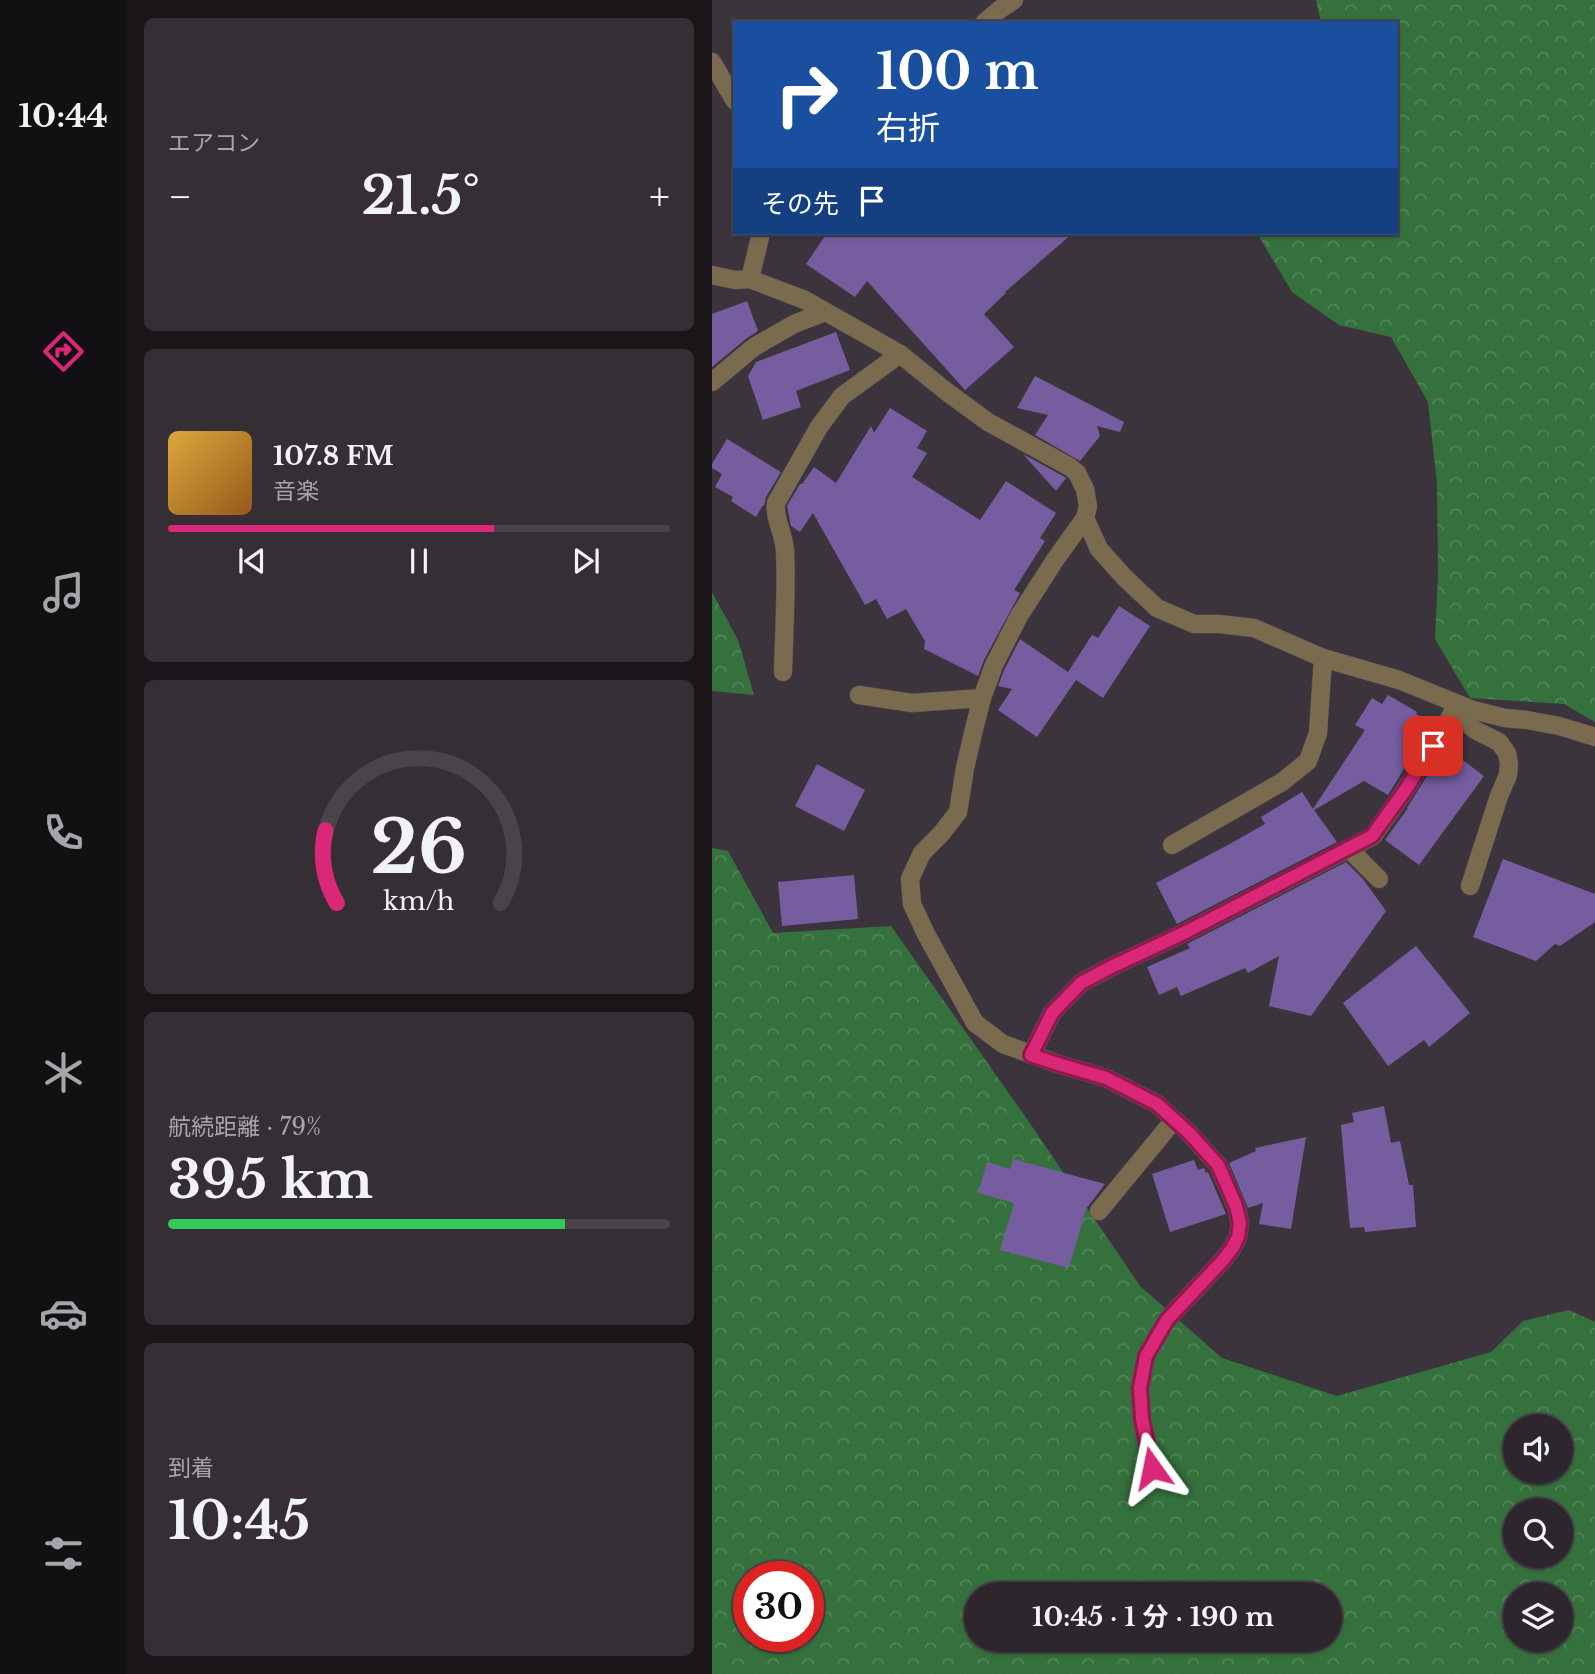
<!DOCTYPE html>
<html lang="ja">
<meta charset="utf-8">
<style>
:root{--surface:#2d272d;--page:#352f35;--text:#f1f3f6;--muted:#a7a5aa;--line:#484449;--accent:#db2777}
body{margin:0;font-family:"Libre Baskerville","Noto Sans JP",serif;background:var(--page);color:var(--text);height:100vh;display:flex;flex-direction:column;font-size:26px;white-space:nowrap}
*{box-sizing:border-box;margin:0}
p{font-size:23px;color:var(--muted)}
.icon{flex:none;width:38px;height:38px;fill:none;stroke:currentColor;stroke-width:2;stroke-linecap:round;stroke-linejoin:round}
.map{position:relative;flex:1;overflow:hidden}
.panel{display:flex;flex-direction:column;gap:18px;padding:18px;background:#191519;width:586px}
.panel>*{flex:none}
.hud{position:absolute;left:21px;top:21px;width:665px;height:214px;border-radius:0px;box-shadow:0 2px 5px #0004,0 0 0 2px var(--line);background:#1a4fa0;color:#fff;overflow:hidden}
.tools{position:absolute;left:791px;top:1414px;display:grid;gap:14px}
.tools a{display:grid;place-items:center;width:70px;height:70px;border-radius:50%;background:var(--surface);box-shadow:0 2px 5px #0004,0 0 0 2px var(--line);font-size:35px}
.speed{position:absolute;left:21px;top:1561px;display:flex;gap:14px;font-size:35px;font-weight:700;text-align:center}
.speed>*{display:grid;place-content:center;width:91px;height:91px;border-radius:50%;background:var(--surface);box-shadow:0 2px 5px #0004,0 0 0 2px var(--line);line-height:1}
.speed .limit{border:10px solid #d22;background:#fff;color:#111}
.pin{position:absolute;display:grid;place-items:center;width:60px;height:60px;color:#fff;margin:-30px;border-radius:14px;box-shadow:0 4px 10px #0006}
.me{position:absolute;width:77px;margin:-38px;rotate:348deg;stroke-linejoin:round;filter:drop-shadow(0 0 5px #0008)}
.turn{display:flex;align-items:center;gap:24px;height:147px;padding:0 28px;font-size:32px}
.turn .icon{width:91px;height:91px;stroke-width:2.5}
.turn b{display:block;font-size:49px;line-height:60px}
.then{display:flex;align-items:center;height:66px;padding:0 28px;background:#0003;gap:14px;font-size:26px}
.big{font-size:52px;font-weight:700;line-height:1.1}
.panel .tile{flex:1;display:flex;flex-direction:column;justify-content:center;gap:10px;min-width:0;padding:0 24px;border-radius:10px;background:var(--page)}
.panel .dial{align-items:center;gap:0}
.dial svg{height:182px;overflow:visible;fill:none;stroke:var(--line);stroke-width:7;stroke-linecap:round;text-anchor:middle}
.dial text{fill:var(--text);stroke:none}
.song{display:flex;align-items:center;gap:21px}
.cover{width:84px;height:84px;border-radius:10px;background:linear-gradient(135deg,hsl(40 70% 55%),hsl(30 70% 35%))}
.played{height:7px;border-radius:4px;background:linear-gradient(90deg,var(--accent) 65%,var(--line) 65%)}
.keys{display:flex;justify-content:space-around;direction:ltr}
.heat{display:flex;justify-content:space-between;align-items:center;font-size:38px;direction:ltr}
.charge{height:10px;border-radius:5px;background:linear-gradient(90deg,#34c759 79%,var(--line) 0)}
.trip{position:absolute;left:252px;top:1582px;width:378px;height:70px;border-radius:35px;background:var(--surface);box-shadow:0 2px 5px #0004,0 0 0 2px var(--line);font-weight:700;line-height:70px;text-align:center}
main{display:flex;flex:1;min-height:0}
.menu{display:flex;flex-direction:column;width:126px;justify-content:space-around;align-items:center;background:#121012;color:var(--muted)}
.menu .icon{width:49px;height:49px}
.menu .on{color:var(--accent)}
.menu b{font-size:32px;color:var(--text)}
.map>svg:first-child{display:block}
.forest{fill:url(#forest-crowns);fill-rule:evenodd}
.building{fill:#755d9f}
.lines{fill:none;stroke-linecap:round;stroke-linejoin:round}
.lane-casing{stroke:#585058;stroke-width:19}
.street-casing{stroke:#585058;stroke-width:19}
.lane{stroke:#7a6b4e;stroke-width:18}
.street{stroke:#7a6b4e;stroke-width:18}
.route-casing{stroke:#8e194d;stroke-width:18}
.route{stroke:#db2777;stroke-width:12}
</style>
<main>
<nav class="menu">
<b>10:44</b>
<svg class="icon on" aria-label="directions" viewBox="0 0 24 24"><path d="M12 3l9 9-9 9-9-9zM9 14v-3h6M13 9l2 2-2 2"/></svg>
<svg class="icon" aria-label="music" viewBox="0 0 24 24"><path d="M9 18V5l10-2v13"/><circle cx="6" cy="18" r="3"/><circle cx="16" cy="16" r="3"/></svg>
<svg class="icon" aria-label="phone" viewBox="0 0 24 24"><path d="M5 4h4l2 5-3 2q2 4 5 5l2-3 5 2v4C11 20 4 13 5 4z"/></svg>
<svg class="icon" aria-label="climate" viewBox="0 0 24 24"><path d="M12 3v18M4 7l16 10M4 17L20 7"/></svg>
<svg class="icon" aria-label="car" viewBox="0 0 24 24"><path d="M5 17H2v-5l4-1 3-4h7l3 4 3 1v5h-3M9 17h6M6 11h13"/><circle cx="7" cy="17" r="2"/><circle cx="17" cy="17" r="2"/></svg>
<svg class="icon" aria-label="filters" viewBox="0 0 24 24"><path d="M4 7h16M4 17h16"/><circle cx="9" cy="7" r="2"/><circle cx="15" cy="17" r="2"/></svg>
</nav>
<section class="panel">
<div class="tile"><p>エアコン</p>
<div class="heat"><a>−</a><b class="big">21.5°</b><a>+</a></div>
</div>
<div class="tile">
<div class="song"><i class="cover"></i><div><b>107.8 FM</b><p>音楽</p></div></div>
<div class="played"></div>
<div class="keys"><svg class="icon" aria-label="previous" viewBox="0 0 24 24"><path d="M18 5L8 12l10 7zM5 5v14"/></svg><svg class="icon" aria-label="pause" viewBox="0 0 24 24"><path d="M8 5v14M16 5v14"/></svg><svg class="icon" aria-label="next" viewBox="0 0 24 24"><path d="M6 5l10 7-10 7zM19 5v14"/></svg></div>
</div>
<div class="tile dial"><svg viewBox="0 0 100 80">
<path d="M14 69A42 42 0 1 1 86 69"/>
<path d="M14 69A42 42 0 0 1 9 37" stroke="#db2777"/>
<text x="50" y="56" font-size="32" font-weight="700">26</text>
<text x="50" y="72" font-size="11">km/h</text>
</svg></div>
<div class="tile"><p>航続距離 · 79%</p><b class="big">395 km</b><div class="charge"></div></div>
<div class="tile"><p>到着</p><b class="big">10:45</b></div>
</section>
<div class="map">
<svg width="883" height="1674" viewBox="0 0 883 1674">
<defs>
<pattern id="forest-crowns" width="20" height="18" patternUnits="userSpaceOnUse" patternTransform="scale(1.75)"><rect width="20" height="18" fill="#35713d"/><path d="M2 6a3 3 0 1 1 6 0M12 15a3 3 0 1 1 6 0" fill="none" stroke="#528559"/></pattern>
</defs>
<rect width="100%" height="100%" fill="#3c343c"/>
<path class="forest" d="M604,0H883V722L852,704L758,698L723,639L726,575L725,483L716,402L679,337L627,325L580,292L545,233H684V23H609Z
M0,592L26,640L42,695L0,691Z
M0,848L16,851L61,933L179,926L315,1119L428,1286L510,1358L625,1396L779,1352L811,1321L857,1310L883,1322V1674H0ZM803,1426H849V1472H803ZM803,1510H849V1556H803ZM37,1577H96V1636H37ZM264,1594H618V1640H264ZM803,1594H849V1640H803Z"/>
<path class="building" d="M115,233H361L293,292L294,293L272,314L302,347L253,390L155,281L143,297L94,264Z
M35,301L46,331L35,338L0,367V314Z
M124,332L138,370L84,391L89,407L51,420L36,376L44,362Z
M323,376L412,422L408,432L385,426L388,436L368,461L323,435L336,415L305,408Z
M178,408L215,431L205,448L215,453L200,477L268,520L294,481L344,513L328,538L333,541L302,590L308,593L272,660L266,676L212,649L213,641L194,609L175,619L164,599L153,605L101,513L88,532L79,526L75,506L88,484H90L102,467L124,483L159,426L162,433Z
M15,439L69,472L54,497L52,506L51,505L44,517L19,501L21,497L3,487L10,474L0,468V464Z
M311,454L351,476L354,478L344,491Z
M407,606L438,626L391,698L364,680L325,737L286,710L300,689L286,686L292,670L308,639L356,672L380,635L386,638Z
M676,695L705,712L704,714L717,722L714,726L717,728L676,795L652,781L602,810L625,842L465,924L444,883L514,846L553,824L549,817L590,792L601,809L653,730L643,725L660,698L670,704Z
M733,747L772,776L707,865L673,840L696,808H695Z
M105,764L153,790L132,831L83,806Z
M791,859L883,894V922L848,946L843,944L824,961L761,937Z
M634,862L651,879L674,911L599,1016L557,1006L567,956L536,973L533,968L469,996L465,987L447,995L435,967L478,948L475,944Z
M142,875L146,919L70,926L66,882Z
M704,946L758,1013L717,1047L712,1040L676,1066L631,1003Z
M672,1106L679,1143L688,1141L697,1185H701L704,1227L653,1232L652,1227L638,1228L629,1125L642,1122L640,1113Z
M594,1137L579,1229L547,1224L551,1203L536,1208L517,1163L544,1151L543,1148Z
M301,1159L393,1184L374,1209L357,1268L288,1250L302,1203L266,1193L275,1162L298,1169Z
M482,1160L486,1170L492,1168L494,1173L496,1172L514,1214L458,1232L440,1174Z"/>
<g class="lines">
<defs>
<path id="lane" d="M0,62L23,101
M0,382L42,347L82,324L113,312
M71,672C72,632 75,591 73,551C72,533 62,519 64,503L107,427L130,396L188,354
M147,695L200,703L270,698
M741,711L763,730L787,742L795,753L797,764L796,775L787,796L758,886
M460,845L570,782L596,761L606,733L611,658
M637,849L667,879
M387,1211L462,1120"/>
<path id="street" d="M272,23L287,10L302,0
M0,275L23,280L38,279L93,300L188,354L235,392L276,422L358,467L365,473L373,489L376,506L373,518L343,560L307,616L282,665L270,698L262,729L253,768L246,812L229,834L210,853L198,879L200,904L214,934L263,1023L291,1044L346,1064L394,1078L445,1104L478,1134L506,1165L524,1206L528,1223L526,1237L521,1247L512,1259L455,1320L434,1356L428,1388L430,1419L440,1469
M38,279L49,233
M373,518L387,549L412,577L445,608L482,624H507L542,628L611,658L687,680L761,710L793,718L815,720L847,726L883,737
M319,1055L340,1013L369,983L399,967L474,932L661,836L694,789L734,725L745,704"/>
</defs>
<use href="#lane" class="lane-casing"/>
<use href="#street" class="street-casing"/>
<use href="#lane" class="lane"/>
<use href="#street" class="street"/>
</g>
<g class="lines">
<defs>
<path id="route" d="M440,1468L430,1419L428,1388L434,1356L455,1320L512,1259L521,1247L526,1237L528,1223L524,1206L506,1165L478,1134L445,1104L394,1078L346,1064L319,1055L340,1013L369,983L399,967L474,932L660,836L694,789L721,746"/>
</defs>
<use href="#route" class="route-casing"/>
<use href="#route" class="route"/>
</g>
</svg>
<div class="tools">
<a><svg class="icon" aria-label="sound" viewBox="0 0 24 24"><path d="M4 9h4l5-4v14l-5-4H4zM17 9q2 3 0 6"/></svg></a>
<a><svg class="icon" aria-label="search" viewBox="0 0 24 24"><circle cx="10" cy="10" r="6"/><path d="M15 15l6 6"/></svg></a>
<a><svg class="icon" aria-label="layers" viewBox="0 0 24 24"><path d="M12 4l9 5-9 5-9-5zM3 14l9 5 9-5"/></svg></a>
</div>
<div class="speed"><div class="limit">30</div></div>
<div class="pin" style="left:721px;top:746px;background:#d93025"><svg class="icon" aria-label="arrive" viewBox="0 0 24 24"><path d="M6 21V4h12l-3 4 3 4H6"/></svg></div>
<svg class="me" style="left:440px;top:1468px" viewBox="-20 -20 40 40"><path d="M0-17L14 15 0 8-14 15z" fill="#db2777" stroke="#fff" stroke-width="4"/></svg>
<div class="trip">10:45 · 1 分 · 190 m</div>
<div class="hud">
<div class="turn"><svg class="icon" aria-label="right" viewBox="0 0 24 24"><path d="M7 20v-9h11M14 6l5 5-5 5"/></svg><div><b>100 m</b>右折</div></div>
<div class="then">その先<svg class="icon" aria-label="arrive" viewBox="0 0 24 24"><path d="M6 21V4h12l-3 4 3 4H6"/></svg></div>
</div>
</div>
</main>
